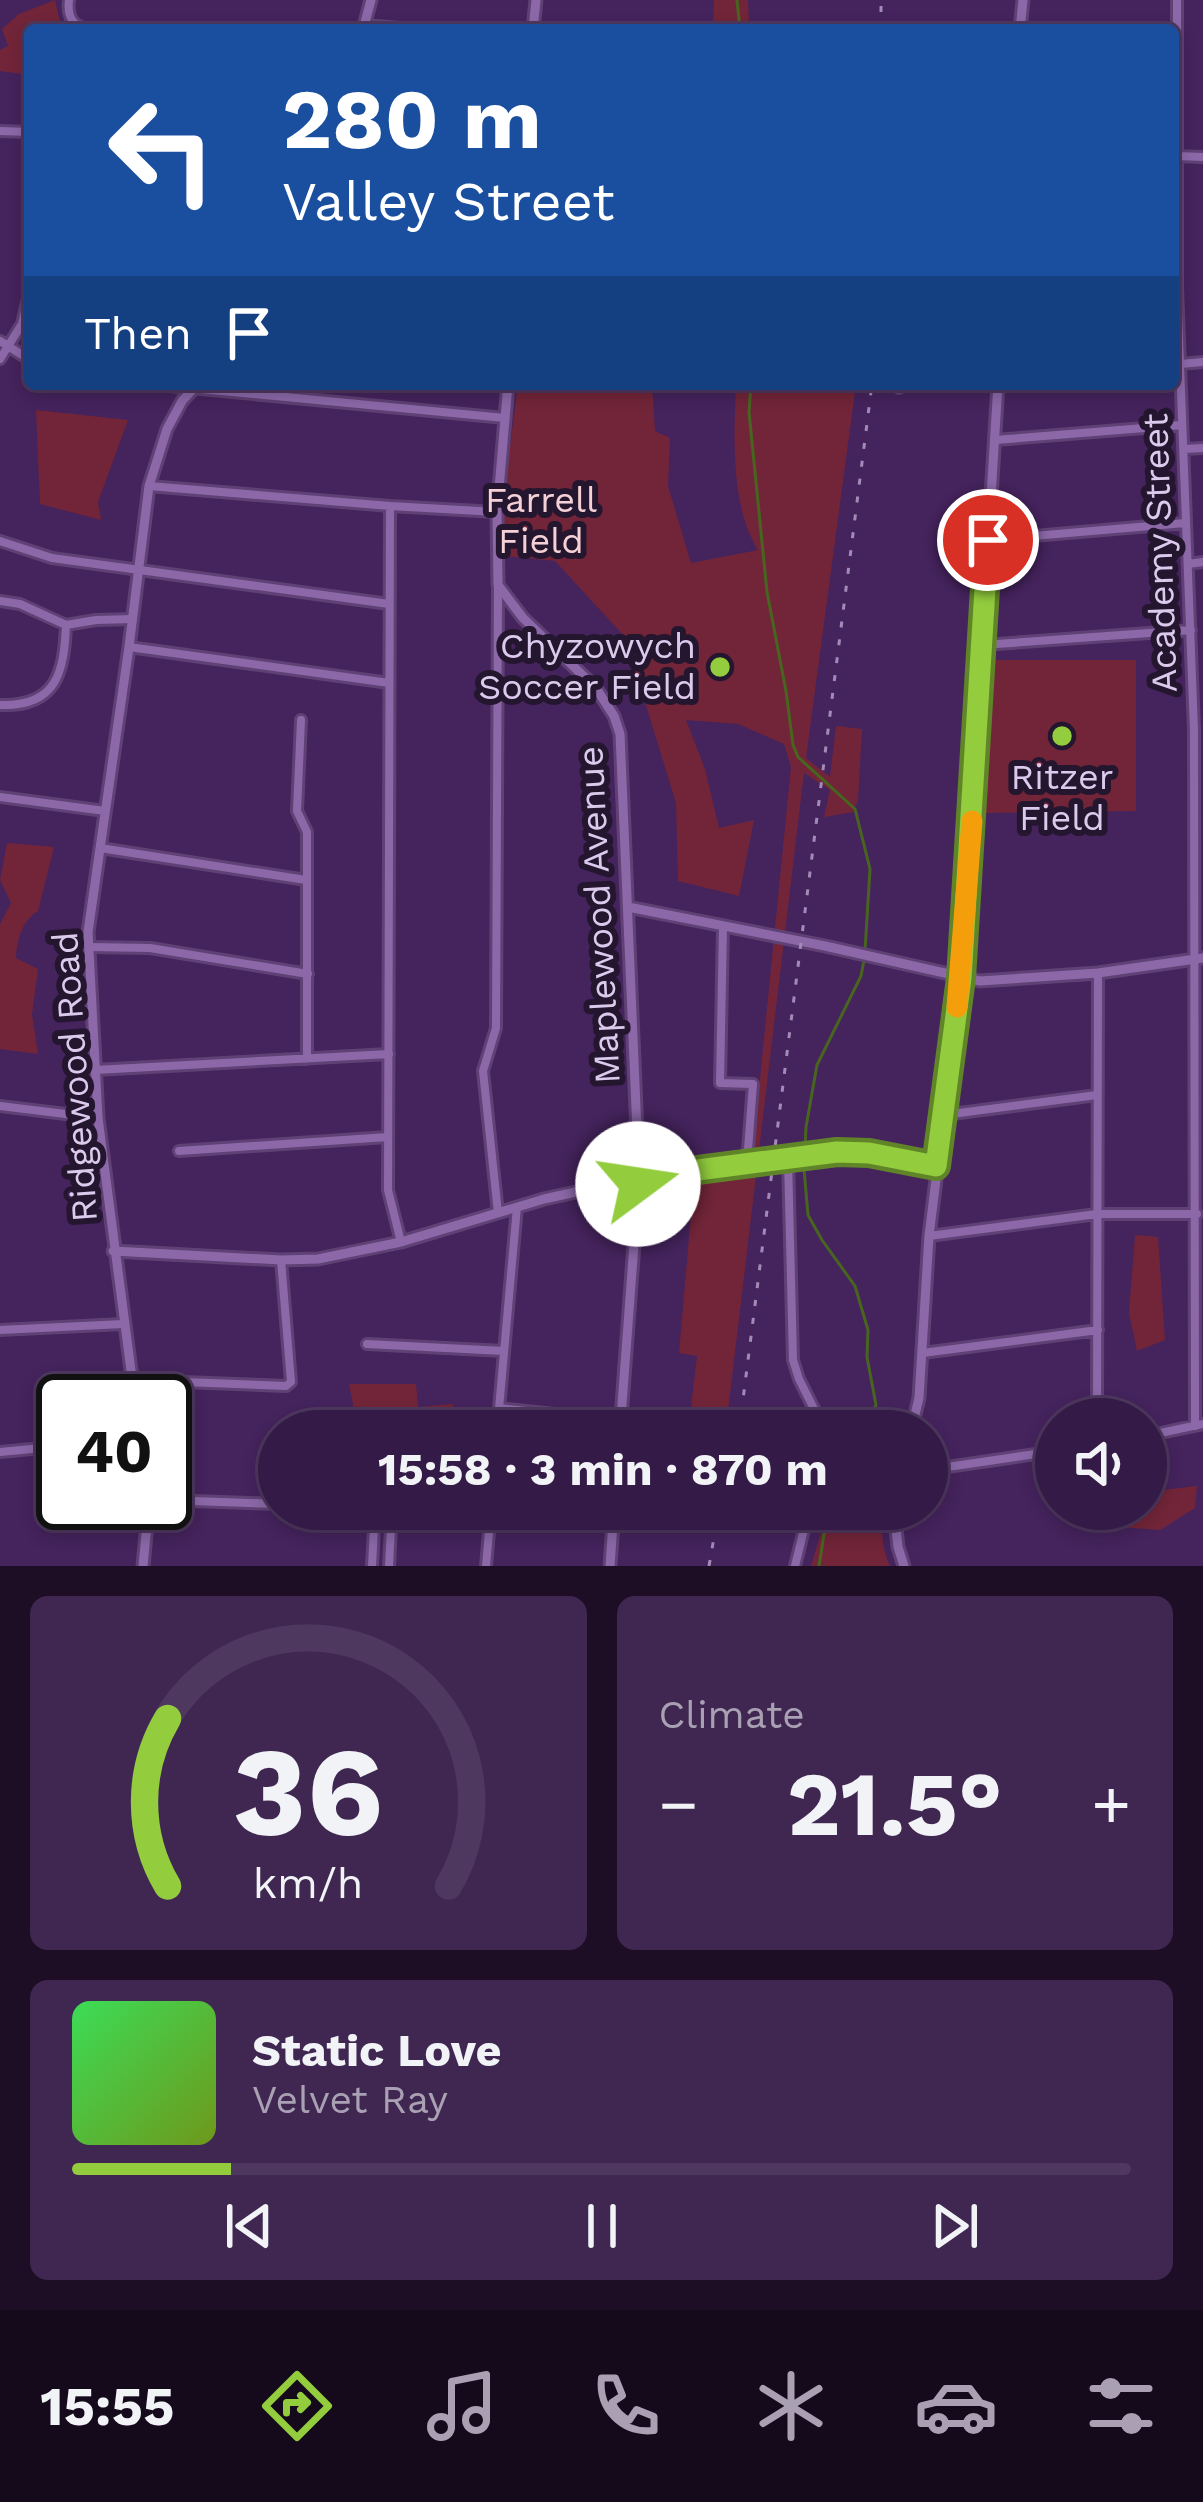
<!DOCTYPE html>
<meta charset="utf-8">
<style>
:root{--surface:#341a46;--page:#3f2751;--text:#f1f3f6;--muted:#a9a1b3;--line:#4e385f;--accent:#93cd3e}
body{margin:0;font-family:"Work Sans",sans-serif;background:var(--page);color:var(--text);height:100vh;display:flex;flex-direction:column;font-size:45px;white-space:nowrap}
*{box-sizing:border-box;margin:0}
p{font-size:39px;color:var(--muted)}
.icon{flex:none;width:66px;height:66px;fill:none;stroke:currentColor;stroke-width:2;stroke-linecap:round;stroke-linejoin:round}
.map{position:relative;height:1566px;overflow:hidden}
.sheet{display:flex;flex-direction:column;gap:30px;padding:30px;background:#1d0e26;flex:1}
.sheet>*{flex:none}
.banner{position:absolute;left:24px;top:24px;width:1155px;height:366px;border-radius:12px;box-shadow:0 6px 18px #0003,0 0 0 3px var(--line);background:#1a4fa0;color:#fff;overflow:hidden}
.controls{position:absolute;left:1035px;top:1398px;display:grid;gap:24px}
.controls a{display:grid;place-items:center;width:132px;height:132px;border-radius:50%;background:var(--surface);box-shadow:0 6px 18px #0003,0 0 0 3px var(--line);font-size:60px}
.speed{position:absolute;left:36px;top:1374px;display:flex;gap:24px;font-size:60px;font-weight:700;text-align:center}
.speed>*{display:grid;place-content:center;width:156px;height:156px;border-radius:50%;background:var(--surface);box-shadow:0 6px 18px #0003,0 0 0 3px var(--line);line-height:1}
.speed .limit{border:6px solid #111;border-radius:18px;background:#fff;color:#111}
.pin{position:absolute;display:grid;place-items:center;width:102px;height:102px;color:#fff;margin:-51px;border:6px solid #fff;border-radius:50%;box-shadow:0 3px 12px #0007}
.me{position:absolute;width:132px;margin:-66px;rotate:76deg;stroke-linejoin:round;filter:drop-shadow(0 0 9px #0008)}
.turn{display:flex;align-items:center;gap:42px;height:252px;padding:0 60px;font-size:54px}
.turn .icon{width:156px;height:156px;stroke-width:2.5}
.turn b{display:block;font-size:84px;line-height:102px}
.then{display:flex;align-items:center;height:114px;padding:0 60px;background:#0003;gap:24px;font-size:45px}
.big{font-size:90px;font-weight:700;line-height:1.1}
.sheet .card{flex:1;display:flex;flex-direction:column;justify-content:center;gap:18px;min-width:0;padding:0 42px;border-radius:18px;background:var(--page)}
.sheet .dial{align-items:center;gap:0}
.dial svg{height:312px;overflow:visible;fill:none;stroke:var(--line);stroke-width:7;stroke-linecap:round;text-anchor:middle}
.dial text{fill:var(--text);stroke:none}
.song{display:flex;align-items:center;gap:36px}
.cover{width:144px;height:144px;border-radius:18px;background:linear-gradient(135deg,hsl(130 70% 55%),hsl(80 70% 35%))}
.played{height:12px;border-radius:6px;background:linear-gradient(90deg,var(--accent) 15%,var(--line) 15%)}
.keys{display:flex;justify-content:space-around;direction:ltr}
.heat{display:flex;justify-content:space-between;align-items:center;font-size:66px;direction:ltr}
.sheet .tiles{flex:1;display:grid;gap:30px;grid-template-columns:1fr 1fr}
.card:last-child{grid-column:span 2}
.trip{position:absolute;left:258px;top:1410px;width:690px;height:120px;border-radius:60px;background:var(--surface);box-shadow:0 6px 18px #0003,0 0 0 3px var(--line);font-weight:700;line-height:120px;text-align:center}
.tabs{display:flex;height:192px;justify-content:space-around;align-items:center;background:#150a1c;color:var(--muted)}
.tabs .icon{width:84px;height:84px}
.tabs .selected{color:var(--accent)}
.tabs b{font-size:54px;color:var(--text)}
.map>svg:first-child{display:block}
.green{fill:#722538}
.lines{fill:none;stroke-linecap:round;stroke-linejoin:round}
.stream{stroke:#486520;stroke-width:3}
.street-casing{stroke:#604175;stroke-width:14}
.secondary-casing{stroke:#604175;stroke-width:15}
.street{stroke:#8c68a8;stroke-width:8}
.secondary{stroke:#8c68a8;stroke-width:9}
.rail{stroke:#a38bb7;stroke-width:3;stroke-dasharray:6 12;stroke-linecap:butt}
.route-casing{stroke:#608528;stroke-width:30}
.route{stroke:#93cd3e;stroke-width:21}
.slow{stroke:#f59e0b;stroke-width:21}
.poi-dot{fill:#93cd3e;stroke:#24162f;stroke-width:4.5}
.labels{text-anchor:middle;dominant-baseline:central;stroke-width:12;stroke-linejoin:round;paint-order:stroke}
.park-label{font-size:36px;fill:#f5d1d6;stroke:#24162f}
.street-label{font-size:36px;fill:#dccaed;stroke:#24162f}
.poi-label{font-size:36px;fill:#dccaed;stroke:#24162f;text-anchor:end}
</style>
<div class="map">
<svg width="1203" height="1566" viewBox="0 0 1203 1566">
<rect width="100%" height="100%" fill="#45235d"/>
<path class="green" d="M55,0L60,22L58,30H30V75L0,71V50L8,46L2,29L19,14Z
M714,0H748L749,25L870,28V30H713Z
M518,384H652L655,431L670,438L668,486L691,563L758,550C730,505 734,436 736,384H856L806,758L830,777L836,726L862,729L858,800L853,812L824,817L830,790L804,773L728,1411L691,1407L697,1356L679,1353L694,1179L751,1169L791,767L784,744L738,724L686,720L705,769L719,828L754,820L739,896L678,881L676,803L625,637L555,561L506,556L501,518Z
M36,410L128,420L98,502L101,520L40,504Z
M990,660H1136V811L985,813Z
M7,843L54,847L38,911C22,921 17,939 16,958L38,969L32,1014L38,1054L0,1049V924L11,903L0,880Z
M1135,1235L1158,1237L1165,1340L1137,1351L1129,1313Z
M349,1384H416L418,1407L453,1404L454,1431L390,1428L389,1431H358Z
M1197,1486L1195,1508L1160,1530L1077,1524L1071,1509H1146V1492Z
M828,1509H884C880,1529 882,1548 890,1566H811Z"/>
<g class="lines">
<path class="stream" d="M737,0L740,30
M751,384L749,412L767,592L786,691L793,745L798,757L855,809L870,869L865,951
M864,960L861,976L817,1065L806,1127L804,1169L808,1215L822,1240L855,1286L868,1330L867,1357L876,1405L864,1431
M819,1566L828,1509"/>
<defs>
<path id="street" d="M69,0C66,24 79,30 101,30
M1177,0V287L1194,730L1195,1426
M365,25L424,30
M0,131L30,132
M1176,156L1203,157
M0,341L30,360
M0,359L22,324L30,290
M1180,364L1203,362
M148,384L505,418
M899,388V384
M995,440L1182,425
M1184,449L1203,448
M149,486L390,506L497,512
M390,506L388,1190L401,1242
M988,540L1185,523
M0,541L52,558L389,604
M1188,564L1203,562
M498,586L496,1028L483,1071L498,1213
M0,601L20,604L66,625L96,620L133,619
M982,645L1191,630
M129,647L389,683
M0,705C57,707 64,672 66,625
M301,720L297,811L307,832V1059
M0,797L105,811
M100,848L306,880
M723,927L720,1083L753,1084L747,1163
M89,947L150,948L308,974
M95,1070L389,1054
M0,1106L98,1118
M944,1115L1097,1095
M179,1151L388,1137
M788,1159L793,1360L799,1379L825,1431
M929,1236L1097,1214H1197
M0,1330L123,1324
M367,1344L504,1351
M923,1353L1098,1330
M131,1380L286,1386L291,1382L281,1260
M499,1408L621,1421
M1097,1419L1098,973
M497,1431L517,1207
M1146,1436L1203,1424
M0,1452L63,1446
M927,1470L1056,1451
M165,1500L279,1504
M372,1566L375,1509
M389,1566L392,1509
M486,1566L491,1509
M795,1566L809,1509"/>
<path id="secondary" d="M363,30L371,0
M533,30L536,0
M1020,30L1023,0
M508,384L497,512L498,585L523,618L596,688L614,716L620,734L639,1178L620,1431
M628,907L825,946L980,981L1098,973L1203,958
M113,1251L281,1260L318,1259L401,1242L544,1199L639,1178L849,1152L936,1166
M135,1401L98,1118L88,932L129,647L149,486L167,429L182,401L198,384
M911,1431L919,1398L929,1236L961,978L998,384
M894,1509L898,1547L904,1566
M143,1566L149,1503
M610,1566L614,1509"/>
</defs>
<use href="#street" class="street-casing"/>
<use href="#secondary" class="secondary-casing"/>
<use href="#street" class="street"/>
<use href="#secondary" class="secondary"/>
<path class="rail" d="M881,30V0
M739,1431L872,384
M709,1566L719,1509"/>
</g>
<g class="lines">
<defs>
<path id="route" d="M638,1184L639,1178L644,1177L837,1152L869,1153L936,1166L961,978L988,540"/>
</defs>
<use href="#route" class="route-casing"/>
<use href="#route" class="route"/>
<path class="slow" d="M957,1007L972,821"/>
</g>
<g class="poi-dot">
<circle cx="720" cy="667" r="12"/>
<circle cx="1062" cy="736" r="12"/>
</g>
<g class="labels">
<g class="park-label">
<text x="541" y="500">Farrell<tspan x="541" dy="41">Field</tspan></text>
</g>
<g class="street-label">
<text transform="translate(1160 553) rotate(-92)">Academy Street</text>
<text transform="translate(599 915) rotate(-93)">Maplewood Avenue</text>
<text transform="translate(75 1077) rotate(-94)">Ridgewood Road</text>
</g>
<g class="poi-label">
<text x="696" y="646">Chyzowych<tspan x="696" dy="41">Soccer Field</tspan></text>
<text x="1062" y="777" text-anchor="middle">Ritzer<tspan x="1062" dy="41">Field</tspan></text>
</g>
</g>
</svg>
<div class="controls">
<a><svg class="icon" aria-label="sound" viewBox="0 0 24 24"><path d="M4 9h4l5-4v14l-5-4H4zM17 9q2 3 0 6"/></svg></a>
</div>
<div class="speed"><div class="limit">40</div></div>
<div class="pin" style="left:988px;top:540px;background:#d93025"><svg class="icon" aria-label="arrive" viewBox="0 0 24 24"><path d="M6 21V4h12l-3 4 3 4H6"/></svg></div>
<svg class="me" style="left:638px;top:1184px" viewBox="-20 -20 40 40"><circle r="19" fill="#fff"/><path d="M0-13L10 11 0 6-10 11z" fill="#93cd3e"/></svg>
<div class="trip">15:58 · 3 min · 870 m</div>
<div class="banner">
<div class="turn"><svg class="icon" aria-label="left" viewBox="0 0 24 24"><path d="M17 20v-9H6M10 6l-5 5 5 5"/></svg><div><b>280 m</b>Valley Street</div></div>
<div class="then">Then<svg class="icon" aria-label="arrive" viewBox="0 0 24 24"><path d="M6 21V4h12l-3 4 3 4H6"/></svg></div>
</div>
</div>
<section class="sheet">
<div class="tiles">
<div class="card dial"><svg viewBox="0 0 100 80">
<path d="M14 69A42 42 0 1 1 86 69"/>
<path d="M14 69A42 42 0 0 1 14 26" stroke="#93cd3e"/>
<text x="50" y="56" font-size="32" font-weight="700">36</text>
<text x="50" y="72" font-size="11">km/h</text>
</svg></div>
<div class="card"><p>Climate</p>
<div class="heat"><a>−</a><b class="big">21.5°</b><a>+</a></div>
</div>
<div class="card">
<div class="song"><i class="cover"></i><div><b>Static Love</b><p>Velvet Ray</p></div></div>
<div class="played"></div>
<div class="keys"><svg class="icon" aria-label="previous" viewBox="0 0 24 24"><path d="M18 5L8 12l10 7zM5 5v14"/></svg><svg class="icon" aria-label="pause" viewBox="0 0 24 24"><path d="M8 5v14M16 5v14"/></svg><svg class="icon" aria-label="next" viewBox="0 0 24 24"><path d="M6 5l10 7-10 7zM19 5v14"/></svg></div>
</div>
</div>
</section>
<nav class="tabs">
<b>15:55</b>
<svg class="icon selected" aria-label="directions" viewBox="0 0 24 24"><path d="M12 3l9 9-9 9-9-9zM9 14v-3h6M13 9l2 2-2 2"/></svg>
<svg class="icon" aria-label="music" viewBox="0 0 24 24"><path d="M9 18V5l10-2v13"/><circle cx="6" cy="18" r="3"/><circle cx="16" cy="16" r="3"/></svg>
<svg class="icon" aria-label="phone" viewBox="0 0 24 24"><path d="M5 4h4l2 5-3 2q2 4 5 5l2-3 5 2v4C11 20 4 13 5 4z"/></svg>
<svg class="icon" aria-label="climate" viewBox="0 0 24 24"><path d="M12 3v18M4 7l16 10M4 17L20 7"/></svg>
<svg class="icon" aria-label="car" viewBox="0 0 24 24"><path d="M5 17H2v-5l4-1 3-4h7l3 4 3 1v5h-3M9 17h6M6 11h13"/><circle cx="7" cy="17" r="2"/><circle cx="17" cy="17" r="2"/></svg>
<svg class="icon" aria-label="filters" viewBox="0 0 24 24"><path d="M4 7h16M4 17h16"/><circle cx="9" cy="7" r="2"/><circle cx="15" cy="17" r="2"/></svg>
</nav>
